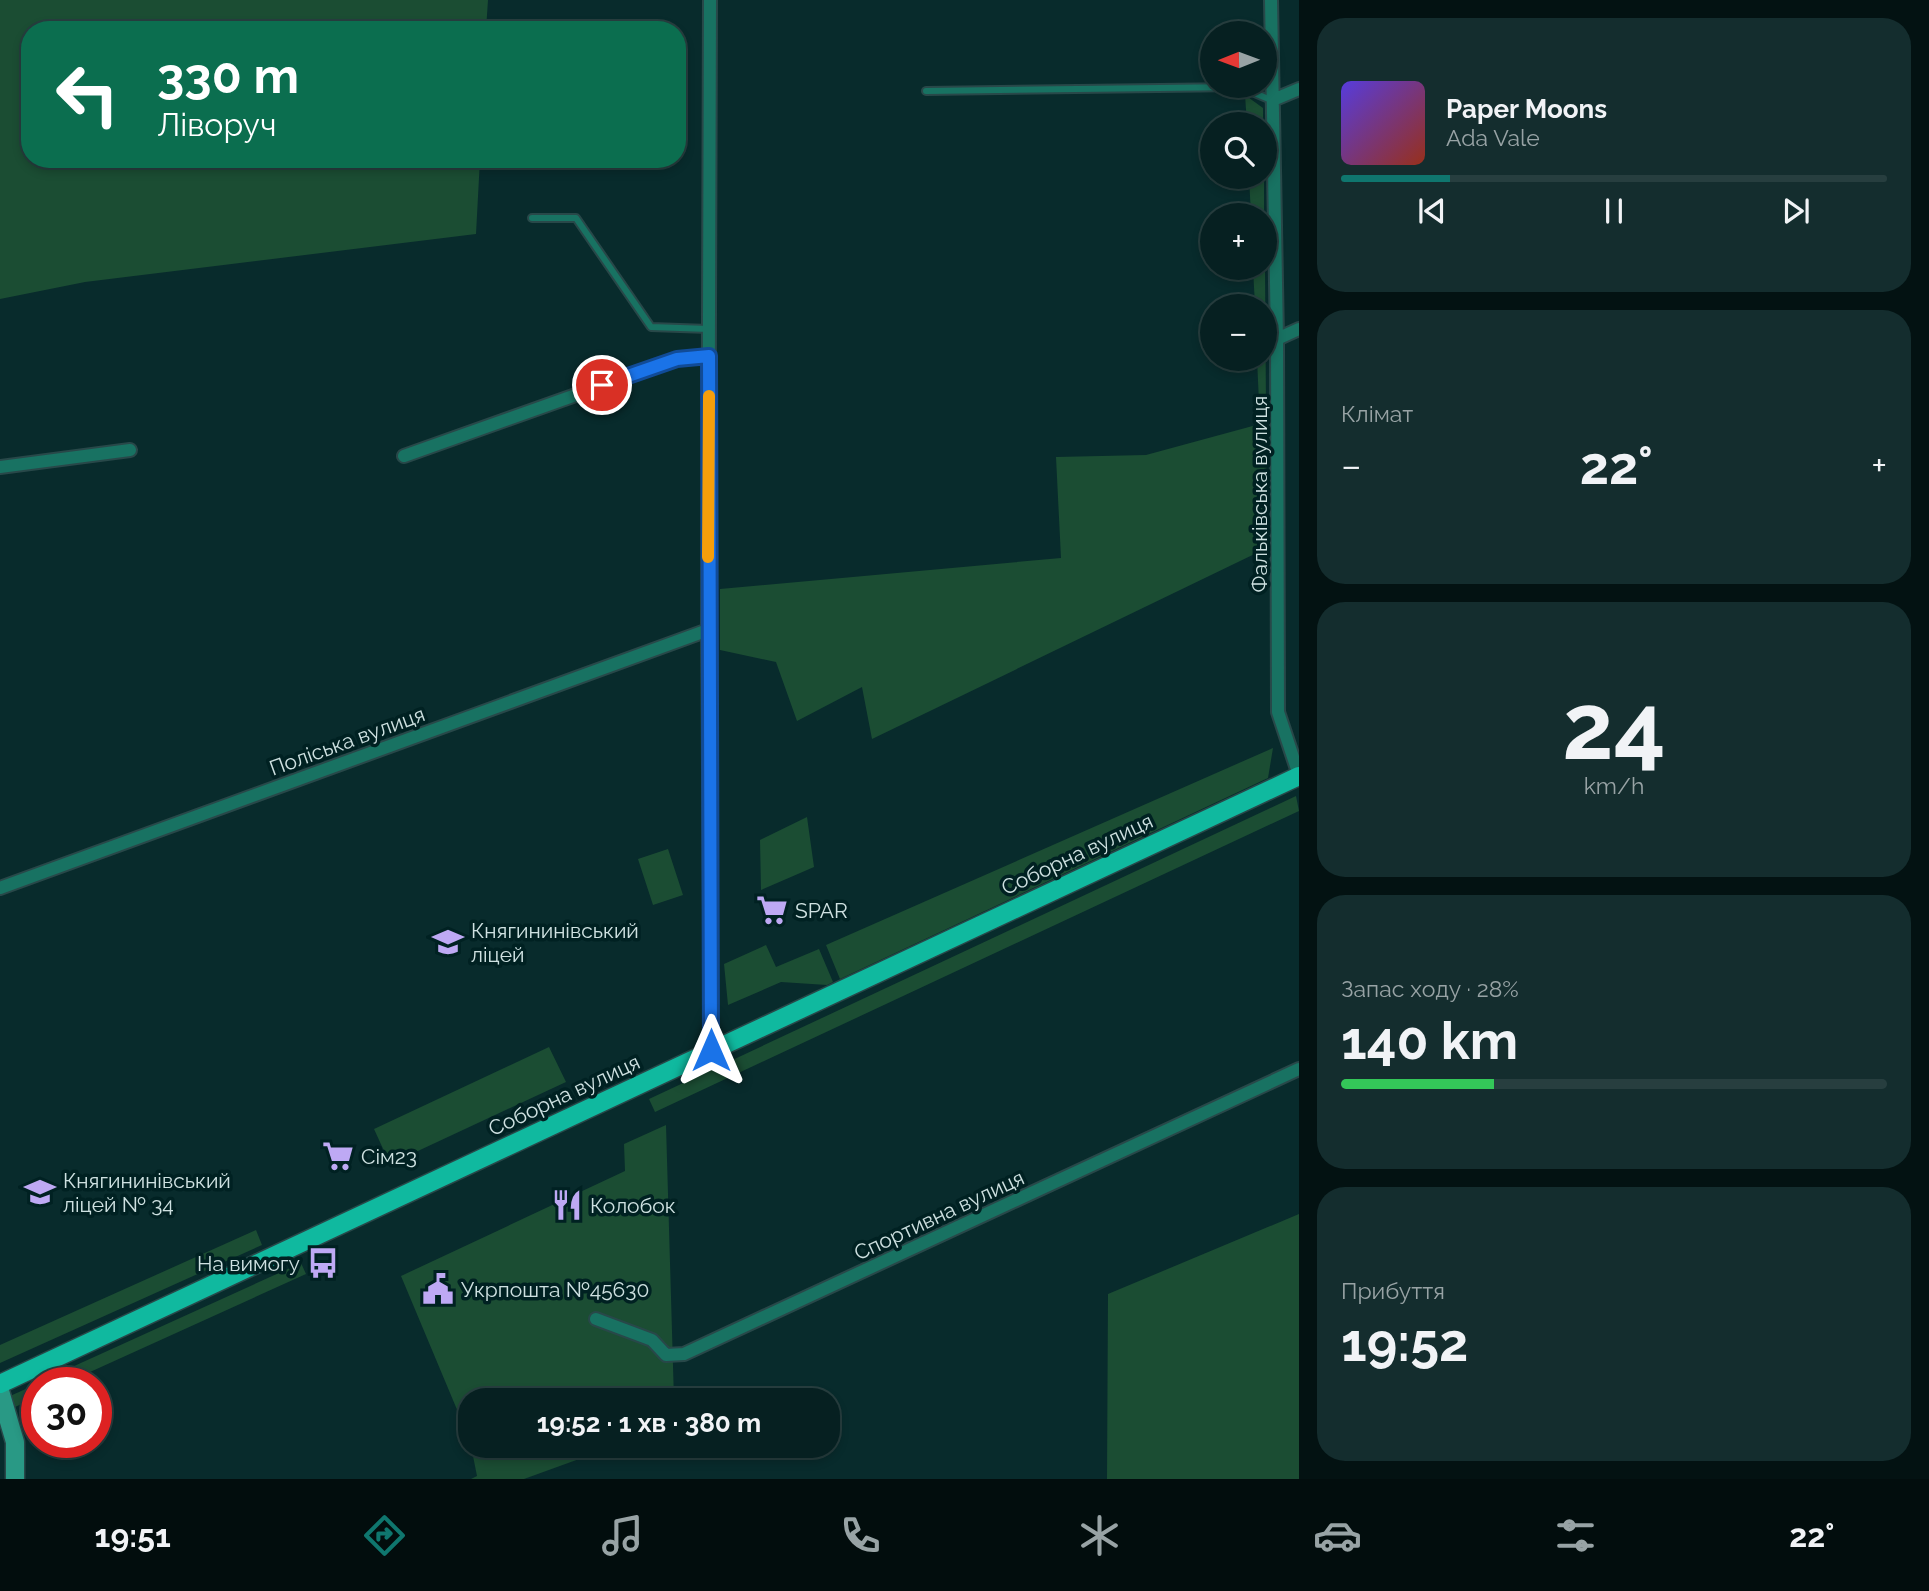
<!DOCTYPE html>
<html lang="uk">
<meta charset="utf-8">
<style>
:root{--surface:#062021;--page:#142d2e;--text:#f1f3f6;--muted:#98a3a5;--line:#273e3f;--accent:#0f766e}
body{margin:0;font-family:Raleway,sans-serif;background:var(--page);color:var(--text);height:100vh;display:flex;flex-direction:column;font-size:26px;white-space:nowrap}
*{box-sizing:border-box;margin:0}
p{font-size:23px;color:var(--muted)}
.icon{flex:none;width:38px;height:38px;fill:none;stroke:currentColor;stroke-width:2;stroke-linecap:round;stroke-linejoin:round}
.map{position:relative;flex:1;overflow:hidden}
.sheet{display:flex;flex-direction:column;gap:18px;padding:18px;background:#031212;width:630px}
.sheet>*{flex:none}
.hud{position:absolute;left:21px;top:21px;width:665px;height:147px;border-radius:28px;box-shadow:0 4px 10px #0003,0 0 0 2px var(--line);background:#0b6e4f;color:#fff;overflow:hidden}
.needle{width:46px;rotate:269deg}
.controls{position:absolute;left:1200px;top:21px;display:grid;gap:14px}
.controls a{display:grid;place-items:center;width:77px;height:77px;border-radius:50%;background:var(--surface);box-shadow:0 4px 10px #0003,0 0 0 2px var(--line);font-size:35px}
.speed{position:absolute;left:21px;top:1367px;display:flex;gap:14px;font-size:35px;font-weight:700;text-align:center}
.speed>*{display:grid;place-content:center;width:91px;height:91px;border-radius:50%;background:var(--surface);box-shadow:0 4px 10px #0003,0 0 0 2px var(--line);line-height:1}
.speed .limit{border:10px solid #d22;background:#fff;color:#111}
.pin{position:absolute;display:grid;place-items:center;width:60px;height:60px;color:#fff;margin:-30px;border:4px solid #fff;border-radius:50%;box-shadow:0 2px 7px #0007}
.me{position:absolute;width:77px;margin:-38px;rotate:0deg;stroke-linejoin:round;filter:drop-shadow(0 0 5px #0008)}
.turn{display:flex;align-items:center;gap:24px;height:147px;padding:0 21px;font-size:32px}
.turn .icon{width:91px;height:91px;stroke-width:2.5}
.turn b{display:block;font-size:49px;line-height:60px}
.big{font-size:52px;font-weight:700;line-height:1.1}
.sheet .widget{flex:1;display:flex;flex-direction:column;justify-content:center;gap:10px;min-width:0;padding:0 24px;border-radius:28px;background:var(--page)}
.sheet .dial{align-items:center;gap:0}
.dial b{font-size:91px;line-height:1}
.song{display:flex;align-items:center;gap:21px}
.cover{width:84px;height:84px;border-radius:10px;background:linear-gradient(135deg,hsl(250 70% 55%),hsl(10 70% 35%))}
.played{height:7px;border-radius:4px;background:linear-gradient(90deg,var(--accent) 20%,var(--line) 20%)}
.keys{display:flex;justify-content:space-around;direction:ltr}
.heat{display:flex;justify-content:space-between;align-items:center;font-size:38px;direction:ltr}
.charge{height:10px;border-radius:5px;background:linear-gradient(90deg,#34c759 28%,var(--line) 0)}
.trip{position:absolute;left:458px;top:1388px;width:382px;height:70px;border-radius:28px;background:var(--surface);box-shadow:0 4px 10px #0003,0 0 0 2px var(--line);font-weight:700;line-height:70px;text-align:center}
.tabs{display:flex;height:112px;justify-content:space-around;align-items:center;background:#020d0d;color:var(--muted)}
.tabs .icon{width:49px;height:49px}
.tabs .current{color:var(--accent)}
.tabs b{font-size:32px;color:var(--text)}
main{display:flex;flex:1;min-height:0}
.map>svg:first-child{display:block}
.green{fill:#1b4d33}
.lines{fill:none;stroke-linecap:round;stroke-linejoin:round}
.lane-casing{stroke:#284849;stroke-width:10}
.street-casing{stroke:#284849;stroke-width:16}
.secondary-casing{stroke:#284849;stroke-width:21}
.primary-casing{stroke:#284849;stroke-width:21}
.lane{stroke:#187262;stroke-width:6}
.street{stroke:#187262;stroke-width:12}
.secondary{stroke:#299985;stroke-width:18}
.primary{stroke:#10b99f;stroke-width:18}
.route-casing{stroke:#114b97;stroke-width:18}
.route{stroke:#1a73e8;stroke-width:12}
.slow{stroke:#f59e0b;stroke-width:12}
.labels{text-anchor:middle;dominant-baseline:central;stroke-width:7;stroke-linejoin:round;paint-order:stroke}
.street-label{font-size:21px;fill:#cee1e1;stroke:#002122}
.poi-label{font-size:21px;fill:#cee1e1;stroke:#002122;text-anchor:start}
</style>
<main>
<div class="map">
<svg width="1299" height="1479" viewBox="0 0 1299 1479">
<rect width="100%" height="100%" fill="#082b2c"/>
<path class="green" d="M0,0H488L486,30H30V159H480L476,234L85,282L0,299Z
M1245,95L1263,108V124H1247Z
M1249,177H1264V215H1251Z
M1253,268H1265L1267,548L872,739L862,687L797,721L776,662L720,650V589L1061,558L1056,457L1146,455L1260,424L1257,359H1265V306H1255Z
M1273,748L1268,778L840,979L826,945Z
M1296,796L1299,811L655,1112L649,1099Z
M807,817L814,867L761,890L760,840Z
M668,849L683,895L653,905L638,859Z
M766,945L776,967L819,949L833,982L827,985L781,982L728,1005L724,964Z
M549,1047L566,1082L390,1164L374,1129Z
M666,1125L674,1400H471V1443L401,1276L625,1171L624,1144Z
M1299,1214V1479H1107L1108,1294Z
M256,1230L262,1245L0,1363V1345Z
M301,1263L306,1274L68,1382H39Z
M37,1384V1397L15,1407L10,1396Z
M471,1446H615L524,1479H471L477,1476Z"/>
<g class="lines">
<defs>
<path id="lane" d="M926,91L1240,87L1271,100
M532,218H576L651,327L709,329"/>
<path id="street" d="M710,0L708,630L711,1050
M1271,0L1277,339L1278,712L1299,775
M1273,100L1299,89
M1277,339L1299,329
M404,456L677,359L709,356
M0,467L130,450
M0,888L708,630
M596,1319L652,1340L666,1355L684,1354L1299,1069"/>
<path id="secondary" d="M0,1391L15,1442V1479"/>
<path id="primary" d="M0,1384L1299,776"/>
</defs>
<use href="#lane" class="lane-casing"/>
<use href="#street" class="street-casing"/>
<use href="#secondary" class="secondary-casing"/>
<use href="#primary" class="primary-casing"/>
<use href="#lane" class="lane"/>
<use href="#street" class="street"/>
<use href="#secondary" class="secondary"/>
<use href="#primary" class="primary"/>
</g>
<g class="lines">
<defs>
<path id="route" d="M602,385L677,359L709,356L711,1050"/>
</defs>
<use href="#route" class="route-casing"/>
<use href="#route" class="route"/>
<path class="slow" d="M708,557L709,396"/>
</g>
<defs>
<symbol id="supermarket-bare" viewBox="-9 -9 18 18"><path d="M-6-5.5h2.5l.6 2H6L4.5 2H-2.5L-4.4-4H-6ZM-1.5 3.2a1.3 1.3 0 1 0 .1 0ZM3 3.2a1.3 1.3 0 1 0 .1 0Z" fill="#bea9f4" stroke="#002122" stroke-width="2.5" paint-order="stroke"/></symbol>
<symbol id="school-bare" viewBox="-9 -9 18 18"><path d="M0-5L7-2L0 1L-7-2ZM-4 1L0 2.5L4 1V4Q0 6-4 4Z" fill="#bea9f4" stroke="#002122" stroke-width="2.5" paint-order="stroke"/></symbol>
<symbol id="restaurant-bare" viewBox="-9 -9 18 18"><path d="M-5-6h1v4h1v-4h1v4h1v-4h1v5L-1.5 .5V6h-2V.5L-5-1ZM5-6V6H3V1.5H1.5Q1.5-4 5-6Z" fill="#bea9f4" stroke="#002122" stroke-width="2.5" paint-order="stroke"/></symbol>
<symbol id="bus-bare" viewBox="-9 -9 18 18"><path d="M-5-6H5V4H4V6H2V4H-2V6H-4V4H-5ZM-3.5-4V0h7V-4ZM-3.5 1.2v1.5H-2V1.2ZM2 1.2v1.5H3.5V1.2Z" fill="#bea9f4" stroke="#002122" stroke-width="2.5" paint-order="stroke"/></symbol>
<symbol id="civic-bare" viewBox="-9 -9 18 18"><path d="M-.6-6.5H3V-4.5H.6V-3L4-1V1h2V6H-6V1h2V-1L-.6-3ZM-1.2 2.5V6h2.4V2.5Z" fill="#bea9f4" stroke="#002122" stroke-width="2.5" paint-order="stroke"/></symbol>
</defs>
<g fill-rule="evenodd">
<use href="#supermarket-bare" x="750" y="888" width="44" height="44"/>
<use href="#school-bare" x="426" y="920" width="44" height="44"/>
<use href="#supermarket-bare" x="316" y="1134" width="44" height="44"/>
<use href="#school-bare" x="18" y="1170" width="44" height="44"/>
<use href="#restaurant-bare" x="545" y="1183" width="44" height="44"/>
<use href="#bus-bare" x="301" y="1241" width="44" height="44"/>
<use href="#civic-bare" x="416" y="1267" width="44" height="44"/>
</g>
<g class="labels">
<g class="street-label">
<text transform="translate(1259 494) rotate(-90)">Фальківська вулиця</text>
<text transform="translate(347 741) rotate(-20)">Поліська вулиця</text>
<text transform="translate(1077 854) rotate(-25)">Соборна вулиця</text>
<text transform="translate(564 1095) rotate(-25)">Соборна вулиця</text>
<text transform="translate(939 1215) rotate(-25)">Спортивна вулиця</text>
</g>
<g class="poi-label">
<text x="795" y="910">SPAR</text>
<text x="471" y="930">Княгининівський<tspan x="471" dy="24">ліцей</tspan></text>
<text x="361" y="1156">Сім23</text>
<text x="63" y="1180">Княгининівський<tspan x="63" dy="24">ліцей № 34</tspan></text>
<text x="590" y="1205">Колобок</text>
<text x="300" y="1263" text-anchor="end">На вимогу</text>
<text x="461" y="1289">Укрпошта №45630</text>
</g>
</g>
</svg>
<div class="controls">
<a><svg class="needle" viewBox="-14 -14 28 28"><path d="M0-13l5 13h-10z" fill="#e53935"/><path d="M0 13l5-13h-10z" fill="#98a3a5"/></svg></a>
<a><svg class="icon" aria-label="search" viewBox="0 0 24 24"><circle cx="10" cy="10" r="6"/><path d="M15 15l6 6"/></svg></a>
<a>+</a>
<a>−</a>
</div>
<div class="speed"><div class="limit">30</div></div>
<div class="pin" style="left:602px;top:385px;background:#d93025"><svg class="icon" aria-label="arrive" viewBox="0 0 24 24"><path d="M6 21V4h12l-3 4 3 4H6"/></svg></div>
<svg class="me" style="left:711px;top:1050px" viewBox="-20 -20 40 40"><path d="M0-17L14 15 0 8-14 15z" fill="#1a73e8" stroke="#fff" stroke-width="4"/></svg>
<div class="trip">19:52 · 1 хв · 380 m</div>
<div class="hud">
<div class="turn"><svg class="icon" aria-label="left" viewBox="0 0 24 24"><path d="M17 20v-9H6M10 6l-5 5 5 5"/></svg><div><b>330 m</b>Ліворуч</div></div>
</div>
</div>
<section class="sheet">
<div class="widget">
<div class="song"><i class="cover"></i><div><b>Paper Moons</b><p>Ada Vale</p></div></div>
<div class="played"></div>
<div class="keys"><svg class="icon" aria-label="previous" viewBox="0 0 24 24"><path d="M18 5L8 12l10 7zM5 5v14"/></svg><svg class="icon" aria-label="pause" viewBox="0 0 24 24"><path d="M8 5v14M16 5v14"/></svg><svg class="icon" aria-label="next" viewBox="0 0 24 24"><path d="M6 5l10 7-10 7zM19 5v14"/></svg></div>
</div>
<div class="widget"><p>Клімат</p>
<div class="heat"><a>−</a><b class="big">22°</b><a>+</a></div>
</div>
<div class="widget dial"><b>24</b><p>km/h</p></div>
<div class="widget"><p>Запас ходу · 28%</p><b class="big">140 km</b><div class="charge"></div></div>
<div class="widget"><p>Прибуття</p><b class="big">19:52</b></div>
</section>
</main>
<nav class="tabs">
<b>19:51</b>
<svg class="icon current" aria-label="directions" viewBox="0 0 24 24"><path d="M12 3l9 9-9 9-9-9zM9 14v-3h6M13 9l2 2-2 2"/></svg>
<svg class="icon" aria-label="music" viewBox="0 0 24 24"><path d="M9 18V5l10-2v13"/><circle cx="6" cy="18" r="3"/><circle cx="16" cy="16" r="3"/></svg>
<svg class="icon" aria-label="phone" viewBox="0 0 24 24"><path d="M5 4h4l2 5-3 2q2 4 5 5l2-3 5 2v4C11 20 4 13 5 4z"/></svg>
<svg class="icon" aria-label="climate" viewBox="0 0 24 24"><path d="M12 3v18M4 7l16 10M4 17L20 7"/></svg>
<svg class="icon" aria-label="car" viewBox="0 0 24 24"><path d="M5 17H2v-5l4-1 3-4h7l3 4 3 1v5h-3M9 17h6M6 11h13"/><circle cx="7" cy="17" r="2"/><circle cx="17" cy="17" r="2"/></svg>
<svg class="icon" aria-label="filters" viewBox="0 0 24 24"><path d="M4 7h16M4 17h16"/><circle cx="9" cy="7" r="2"/><circle cx="15" cy="17" r="2"/></svg>
<b>22°</b>
</nav>
